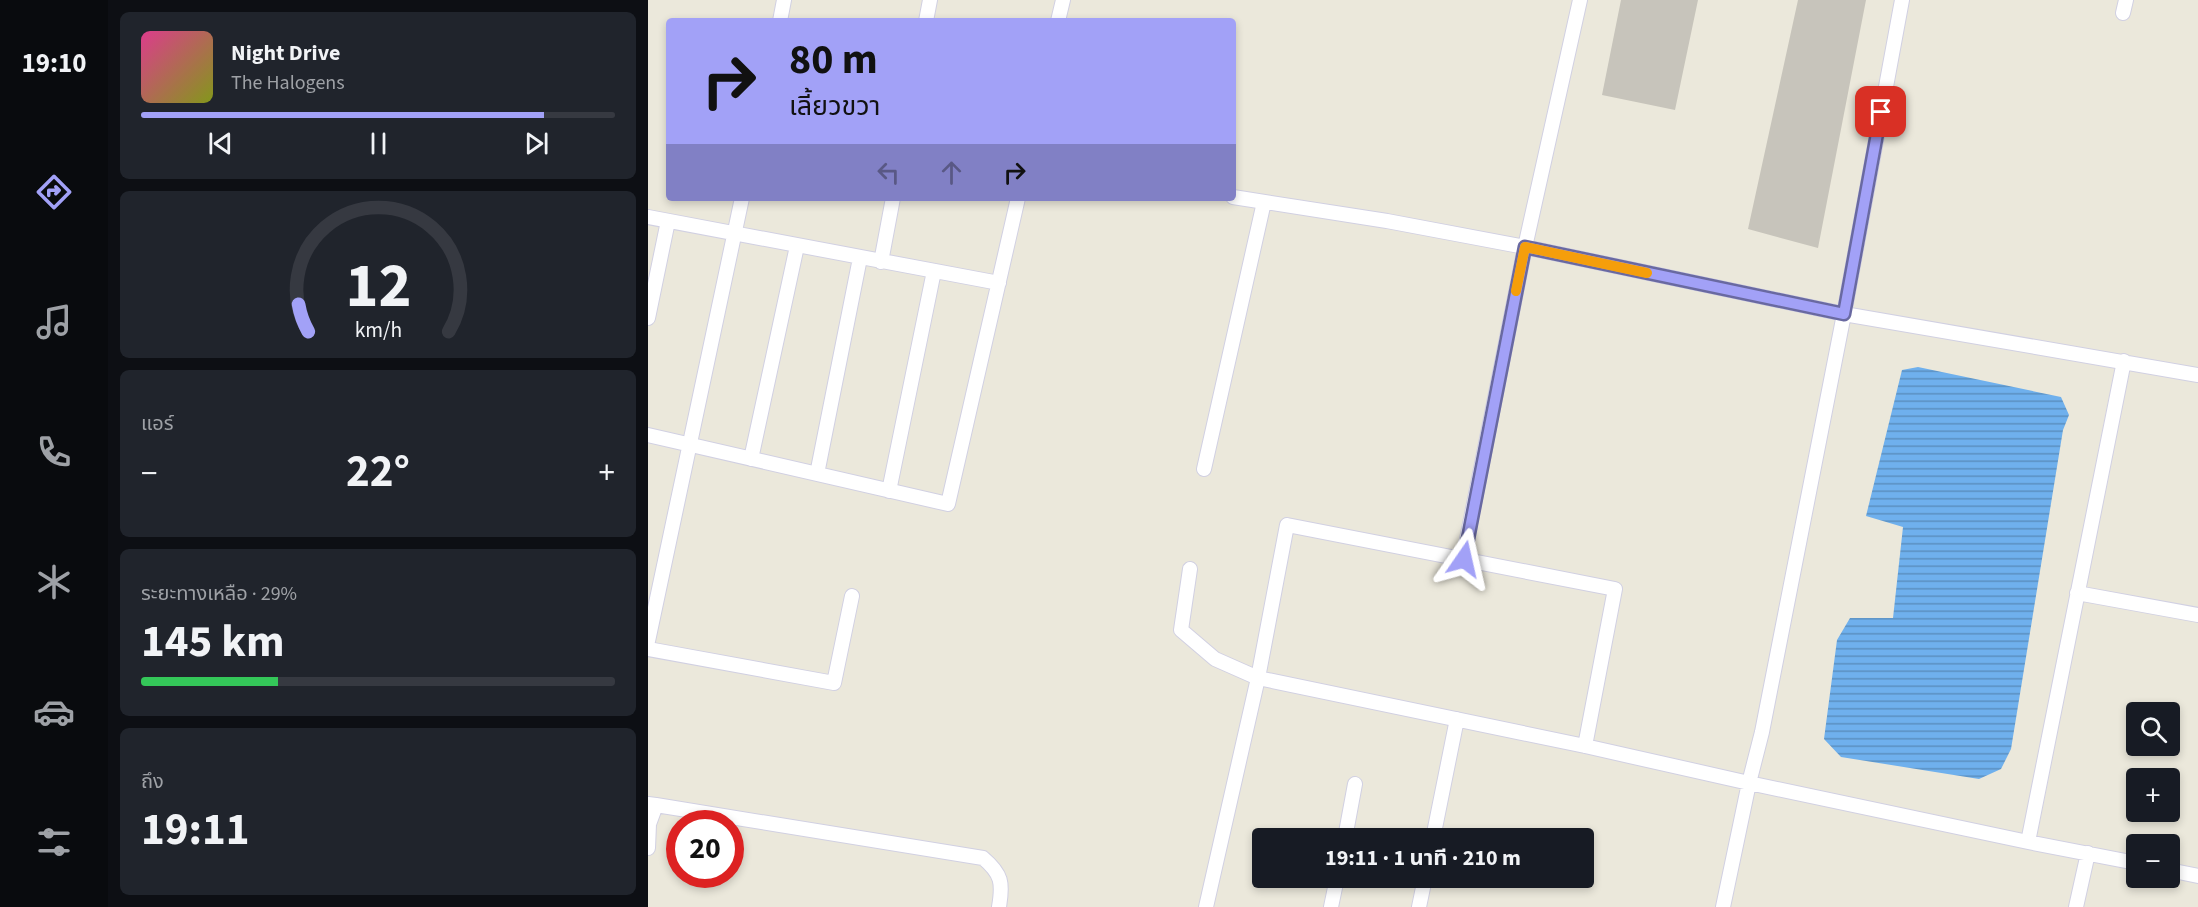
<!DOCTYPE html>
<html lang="th">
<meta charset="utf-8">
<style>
:root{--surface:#171b24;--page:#20242c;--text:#f1f3f6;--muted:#9ea1a6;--line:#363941;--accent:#a2a1f7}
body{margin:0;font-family:"Source Sans 3","Noto Sans Thai",sans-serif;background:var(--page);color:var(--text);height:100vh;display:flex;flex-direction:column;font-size:22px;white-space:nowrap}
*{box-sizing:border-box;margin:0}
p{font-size:20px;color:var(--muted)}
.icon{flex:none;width:33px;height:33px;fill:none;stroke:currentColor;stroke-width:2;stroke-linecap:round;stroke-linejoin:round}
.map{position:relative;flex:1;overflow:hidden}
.panel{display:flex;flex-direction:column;gap:12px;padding:12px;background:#0d0f14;width:540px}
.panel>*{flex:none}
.hud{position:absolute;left:18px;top:18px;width:570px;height:183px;border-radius:6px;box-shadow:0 3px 9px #0003;background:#a2a1f7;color:#111;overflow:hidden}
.fabs{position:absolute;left:1478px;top:702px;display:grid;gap:12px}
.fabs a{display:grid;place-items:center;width:54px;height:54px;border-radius:6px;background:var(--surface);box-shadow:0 3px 9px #0003;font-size:30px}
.speed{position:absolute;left:18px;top:810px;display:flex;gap:12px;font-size:30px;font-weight:700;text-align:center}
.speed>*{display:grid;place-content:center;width:78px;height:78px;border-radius:50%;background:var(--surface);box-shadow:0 3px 9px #0003;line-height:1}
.speed .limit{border:9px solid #d22;background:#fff;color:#111}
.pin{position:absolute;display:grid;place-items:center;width:51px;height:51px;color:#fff;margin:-26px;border-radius:12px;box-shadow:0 3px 9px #0006}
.me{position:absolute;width:66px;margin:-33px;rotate:11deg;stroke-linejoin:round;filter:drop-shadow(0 0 4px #0008)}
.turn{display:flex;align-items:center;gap:21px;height:126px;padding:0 24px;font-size:27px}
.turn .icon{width:78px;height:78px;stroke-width:2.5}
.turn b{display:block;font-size:42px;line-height:51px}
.lanes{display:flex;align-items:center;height:57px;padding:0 24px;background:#0003;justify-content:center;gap:30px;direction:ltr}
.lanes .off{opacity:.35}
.big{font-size:45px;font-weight:700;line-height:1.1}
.panel .widget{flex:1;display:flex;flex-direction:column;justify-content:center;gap:9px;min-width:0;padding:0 21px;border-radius:9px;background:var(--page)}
.panel .dial{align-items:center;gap:0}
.dial svg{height:156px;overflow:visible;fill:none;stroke:var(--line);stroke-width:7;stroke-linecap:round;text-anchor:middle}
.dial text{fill:var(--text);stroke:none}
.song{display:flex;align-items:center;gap:18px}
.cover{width:72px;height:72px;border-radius:9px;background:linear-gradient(135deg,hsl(330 70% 55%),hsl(70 70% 35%))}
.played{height:6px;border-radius:3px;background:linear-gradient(90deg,var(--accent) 85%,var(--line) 85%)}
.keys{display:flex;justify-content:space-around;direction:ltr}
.heat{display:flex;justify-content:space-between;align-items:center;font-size:33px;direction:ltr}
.charge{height:9px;border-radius:4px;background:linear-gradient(90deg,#34c759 29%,var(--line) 0)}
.trip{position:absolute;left:604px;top:828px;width:342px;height:60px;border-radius:6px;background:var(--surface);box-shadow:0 3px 9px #0003;font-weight:700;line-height:60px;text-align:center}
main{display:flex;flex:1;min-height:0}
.tab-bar{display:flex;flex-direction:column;width:108px;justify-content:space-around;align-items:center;background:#090b0e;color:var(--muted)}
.tab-bar .icon{width:42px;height:42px}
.tab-bar .current{color:var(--accent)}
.tab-bar b{font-size:27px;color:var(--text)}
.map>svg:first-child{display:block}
.water{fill:url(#water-rules)}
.building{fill:#c7c4bb}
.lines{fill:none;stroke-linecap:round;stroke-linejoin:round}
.lane-casing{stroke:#d1d0e2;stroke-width:16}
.lane{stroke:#fff;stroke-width:14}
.route-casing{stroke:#6969a1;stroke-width:15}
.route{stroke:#a2a1f7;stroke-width:10}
.slow{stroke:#f59e0b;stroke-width:10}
</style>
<main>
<nav class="tab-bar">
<b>19:10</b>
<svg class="icon current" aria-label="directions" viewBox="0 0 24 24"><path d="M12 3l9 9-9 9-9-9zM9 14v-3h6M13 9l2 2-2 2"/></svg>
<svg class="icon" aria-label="music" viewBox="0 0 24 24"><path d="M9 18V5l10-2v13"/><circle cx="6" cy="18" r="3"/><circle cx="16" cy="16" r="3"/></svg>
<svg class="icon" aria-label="phone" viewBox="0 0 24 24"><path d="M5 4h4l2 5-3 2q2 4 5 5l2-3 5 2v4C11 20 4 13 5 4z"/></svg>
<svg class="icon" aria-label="climate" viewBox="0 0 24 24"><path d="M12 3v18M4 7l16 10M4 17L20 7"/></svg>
<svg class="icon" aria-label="car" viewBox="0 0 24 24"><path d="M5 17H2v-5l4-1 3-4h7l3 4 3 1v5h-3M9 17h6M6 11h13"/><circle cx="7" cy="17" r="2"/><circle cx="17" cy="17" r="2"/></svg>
<svg class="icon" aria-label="filters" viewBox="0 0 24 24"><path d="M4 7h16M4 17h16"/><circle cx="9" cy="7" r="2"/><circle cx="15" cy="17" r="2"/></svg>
</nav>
<section class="panel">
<div class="widget">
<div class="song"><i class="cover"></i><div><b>Night Drive</b><p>The Halogens</p></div></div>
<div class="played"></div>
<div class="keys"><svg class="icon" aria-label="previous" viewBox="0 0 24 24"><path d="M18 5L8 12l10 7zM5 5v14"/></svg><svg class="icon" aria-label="pause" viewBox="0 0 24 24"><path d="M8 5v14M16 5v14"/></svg><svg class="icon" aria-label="next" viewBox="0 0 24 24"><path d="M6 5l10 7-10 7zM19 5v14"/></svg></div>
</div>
<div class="widget dial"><svg viewBox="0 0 100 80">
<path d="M14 69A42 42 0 1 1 86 69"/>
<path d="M14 69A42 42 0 0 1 9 55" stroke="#a2a1f7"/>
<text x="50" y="56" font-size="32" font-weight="700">12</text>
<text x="50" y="72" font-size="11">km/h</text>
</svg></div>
<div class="widget"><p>แอร์</p>
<div class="heat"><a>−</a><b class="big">22°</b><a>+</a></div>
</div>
<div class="widget"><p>ระยะทางเหลือ · 29%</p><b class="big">145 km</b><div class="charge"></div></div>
<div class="widget"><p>ถึง</p><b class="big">19:11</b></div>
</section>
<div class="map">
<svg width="1550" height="907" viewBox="0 0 1550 907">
<defs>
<pattern id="water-rules" width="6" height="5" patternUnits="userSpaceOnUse" patternTransform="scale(1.5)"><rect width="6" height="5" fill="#6fb0ed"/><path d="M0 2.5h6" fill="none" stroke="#5b8fc0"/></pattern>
</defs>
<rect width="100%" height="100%" fill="#ebe8db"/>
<path class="water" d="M1270,367L1413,397L1421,415L1415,430L1363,749L1353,769L1331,779L1193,757L1176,739L1189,640L1202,618H1245L1255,527L1218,516L1254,370Z"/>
<path class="building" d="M973,0H1050L1027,110L954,95Z
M1150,0H1218L1170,248L1100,229Z"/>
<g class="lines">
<defs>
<path id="lane" d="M1475,13L1478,0
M132,21L136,0
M278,21L282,0
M410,21L415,0
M585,197L739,221L877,247L1196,314L1550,375
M0,217L351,283
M233,262L245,198
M0,318L20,221
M0,435L300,504L370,198
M103,459L149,246
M556,469L616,202
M169,474L212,258
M241,491L286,271
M815,559L877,247L932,0
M542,569L533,630L567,659L610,678L937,746L1101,783L1380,842L1488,863
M1429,593L1550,615
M0,641L94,198
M0,649L186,683L204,596
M0,804L8,805L1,824L0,848
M8,805L335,858C354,874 355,883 351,907
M697,838L707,784
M785,838L809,719
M1380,842L1476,361
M1521,870L1550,876
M558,907L610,678L639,525L967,589L937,746
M683,907L689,878
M771,907L777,878
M1075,907L1101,783L1114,732L1196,314L1254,0
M1428,907L1440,853"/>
</defs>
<use href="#lane" class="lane-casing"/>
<use href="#lane" class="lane"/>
</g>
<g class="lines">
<defs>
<path id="route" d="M816,559L877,247L1196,314L1233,112"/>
</defs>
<use href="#route" class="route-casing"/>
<use href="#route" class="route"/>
<path class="slow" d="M868,291L877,247L999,273"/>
</g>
</svg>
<div class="fabs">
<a><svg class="icon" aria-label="search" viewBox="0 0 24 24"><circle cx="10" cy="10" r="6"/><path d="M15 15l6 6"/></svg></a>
<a>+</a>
<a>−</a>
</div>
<div class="speed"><div class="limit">20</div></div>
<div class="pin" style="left:1233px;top:112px;background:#d93025"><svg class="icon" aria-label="arrive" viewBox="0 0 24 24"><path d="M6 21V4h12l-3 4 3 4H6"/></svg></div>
<svg class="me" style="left:816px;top:559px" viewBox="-20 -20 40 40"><path d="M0-17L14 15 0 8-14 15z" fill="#a2a1f7" stroke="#fff" stroke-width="4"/></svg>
<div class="trip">19:11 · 1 นาที · 210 m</div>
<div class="hud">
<div class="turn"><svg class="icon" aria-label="right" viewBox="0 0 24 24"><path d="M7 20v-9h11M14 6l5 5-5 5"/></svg><div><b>80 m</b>เลี้ยวขวา</div></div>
<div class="lanes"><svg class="icon off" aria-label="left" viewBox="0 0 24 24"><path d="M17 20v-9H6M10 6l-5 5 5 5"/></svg><svg class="icon off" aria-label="ahead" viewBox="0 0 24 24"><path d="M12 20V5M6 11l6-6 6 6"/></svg><svg class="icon" aria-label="right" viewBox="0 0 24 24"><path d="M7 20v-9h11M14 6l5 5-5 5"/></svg></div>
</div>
</div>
</main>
